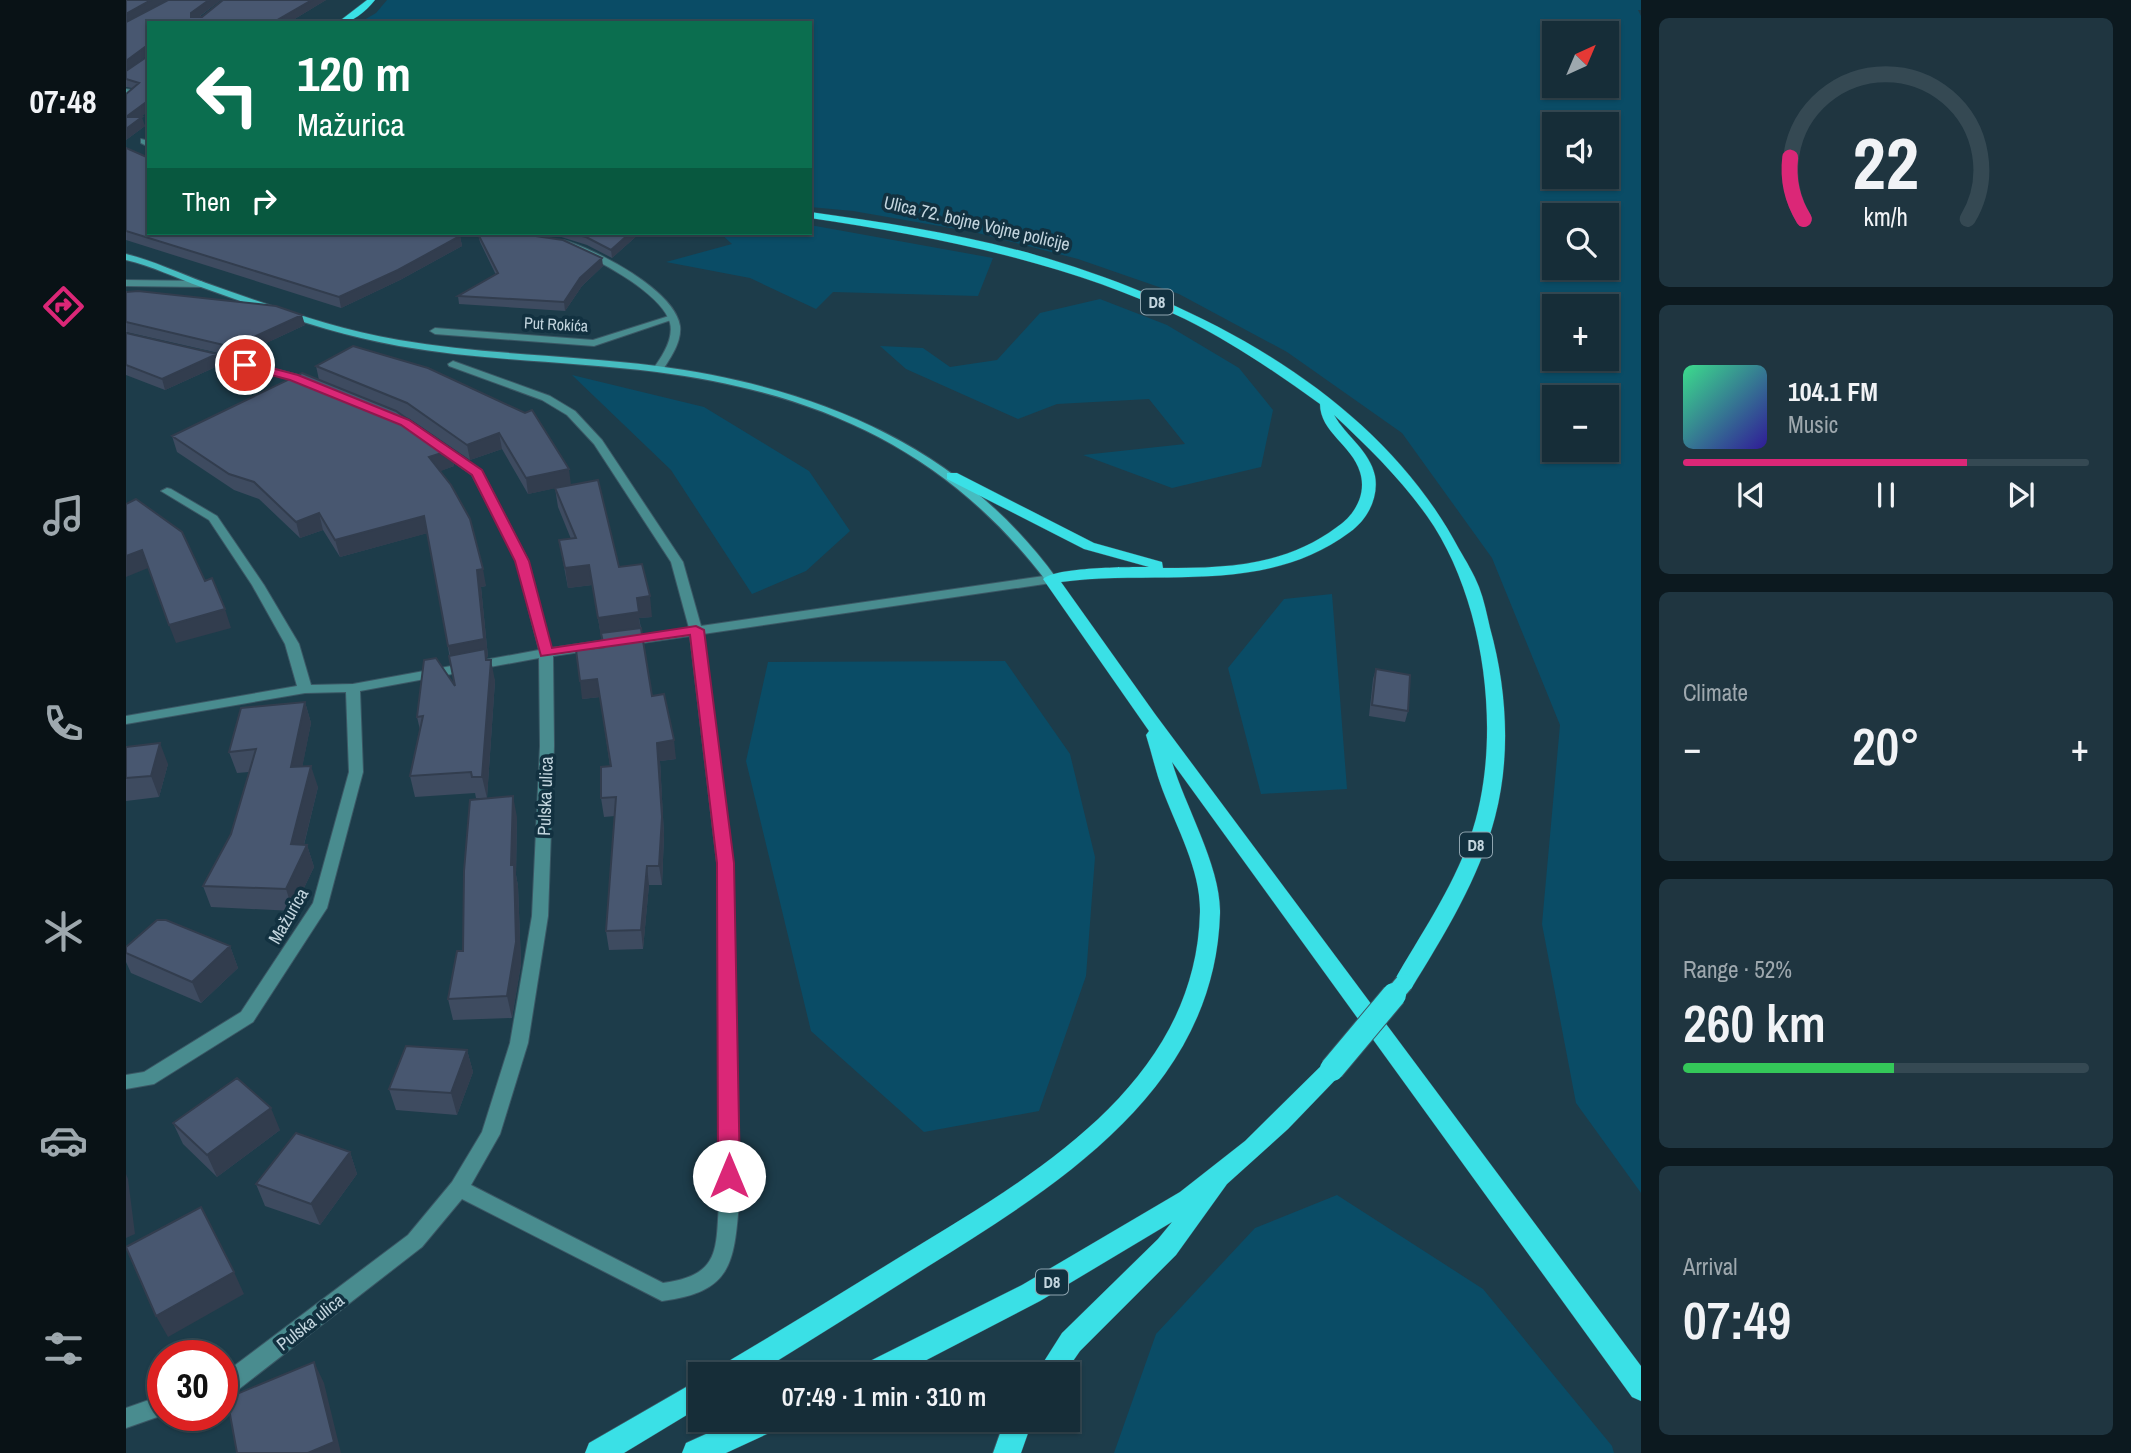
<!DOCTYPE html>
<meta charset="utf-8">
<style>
:root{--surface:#162d38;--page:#1f3540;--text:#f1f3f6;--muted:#9ea8ae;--line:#354953;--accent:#db2777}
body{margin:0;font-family:"Archivo Narrow",sans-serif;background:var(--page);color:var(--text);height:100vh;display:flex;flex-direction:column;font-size:26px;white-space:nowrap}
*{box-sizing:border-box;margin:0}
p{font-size:23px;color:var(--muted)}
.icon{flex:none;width:38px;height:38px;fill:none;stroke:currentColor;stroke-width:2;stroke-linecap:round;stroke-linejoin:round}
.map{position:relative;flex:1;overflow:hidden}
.details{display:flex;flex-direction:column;gap:18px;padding:18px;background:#0c191f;width:490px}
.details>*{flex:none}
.top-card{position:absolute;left:21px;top:21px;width:665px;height:214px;border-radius:0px;box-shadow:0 2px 5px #0004,0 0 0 2px var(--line);background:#0b6e4f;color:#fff;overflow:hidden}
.needle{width:46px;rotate:44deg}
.fabs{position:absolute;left:1416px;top:21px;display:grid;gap:14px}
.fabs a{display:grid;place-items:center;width:77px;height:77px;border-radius:0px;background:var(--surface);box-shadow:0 2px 5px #0004,0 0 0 2px var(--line);font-size:35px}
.speed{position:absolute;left:21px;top:1340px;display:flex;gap:14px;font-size:35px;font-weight:700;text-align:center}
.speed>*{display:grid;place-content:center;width:91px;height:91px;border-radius:50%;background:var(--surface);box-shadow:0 2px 5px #0004,0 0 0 2px var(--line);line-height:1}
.speed .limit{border:10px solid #d22;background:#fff;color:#111}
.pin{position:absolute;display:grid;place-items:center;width:60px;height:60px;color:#fff;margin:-30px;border:4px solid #fff;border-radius:50%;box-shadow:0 2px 7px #0007}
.me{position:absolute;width:77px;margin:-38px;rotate:0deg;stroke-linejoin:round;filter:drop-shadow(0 0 5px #0008)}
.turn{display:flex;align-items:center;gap:24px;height:147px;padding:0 35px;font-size:32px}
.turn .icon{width:91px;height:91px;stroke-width:2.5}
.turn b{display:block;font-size:49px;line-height:60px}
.then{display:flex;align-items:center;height:66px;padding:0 35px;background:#0003;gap:14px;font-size:26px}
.big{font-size:52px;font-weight:600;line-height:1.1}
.details .card{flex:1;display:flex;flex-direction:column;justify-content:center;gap:10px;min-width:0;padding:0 24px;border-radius:10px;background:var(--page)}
.details .dial{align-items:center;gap:0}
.dial svg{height:182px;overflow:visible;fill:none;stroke:var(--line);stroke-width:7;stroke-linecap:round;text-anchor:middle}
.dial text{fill:var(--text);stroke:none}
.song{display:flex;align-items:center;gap:21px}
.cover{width:84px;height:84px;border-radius:10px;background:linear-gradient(135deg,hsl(150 70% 55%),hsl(250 70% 35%))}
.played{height:7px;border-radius:4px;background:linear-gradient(90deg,var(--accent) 70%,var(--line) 70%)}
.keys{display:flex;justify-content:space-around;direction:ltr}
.heat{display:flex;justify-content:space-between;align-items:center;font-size:38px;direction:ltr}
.charge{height:10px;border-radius:5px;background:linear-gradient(90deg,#34c759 52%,var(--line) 0)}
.trip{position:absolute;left:562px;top:1362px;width:392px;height:70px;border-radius:0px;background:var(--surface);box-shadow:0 2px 5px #0004,0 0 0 2px var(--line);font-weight:600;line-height:70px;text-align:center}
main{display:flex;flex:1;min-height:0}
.tabs{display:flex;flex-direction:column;width:126px;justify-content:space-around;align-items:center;background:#091216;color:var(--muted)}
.tabs .icon{width:49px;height:49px}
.tabs .active{color:var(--accent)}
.tabs b{font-size:32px;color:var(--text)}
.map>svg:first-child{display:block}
.green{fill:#0a4c66;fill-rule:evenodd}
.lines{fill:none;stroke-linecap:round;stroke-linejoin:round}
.lane-casing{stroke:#3b5865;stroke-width:2}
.street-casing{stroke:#3b5865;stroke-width:2}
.secondary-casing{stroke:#3b5865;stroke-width:2}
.primary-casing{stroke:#3b5865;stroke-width:1}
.lane{fill:#498c8f;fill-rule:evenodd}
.street{fill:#498c8f;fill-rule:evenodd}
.secondary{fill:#46bcc0;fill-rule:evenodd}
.primary{fill:#3ae0e6;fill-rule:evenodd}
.primary-bridge-far1-casing{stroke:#3b5865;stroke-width:20;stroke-linecap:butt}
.primary-bridge-casing{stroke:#3b5865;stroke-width:26;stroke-linecap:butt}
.primary-bridge-far1{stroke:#3ae0e6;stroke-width:18}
.primary-bridge{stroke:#3ae0e6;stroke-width:24}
.wall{fill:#3e4b60}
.shaded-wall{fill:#323d4e}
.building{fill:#485770;stroke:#323d4e;stroke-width:2}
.route{fill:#db2777;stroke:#8e194d;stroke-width:2}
.labels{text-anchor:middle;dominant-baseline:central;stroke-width:7;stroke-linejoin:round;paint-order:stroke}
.shield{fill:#123140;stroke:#8ea4af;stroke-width:2}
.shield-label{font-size:16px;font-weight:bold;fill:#c3d5de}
.far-street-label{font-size:16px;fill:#c3d5de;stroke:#123140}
.street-label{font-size:18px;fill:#c3d5de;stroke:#123140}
</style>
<main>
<nav class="tabs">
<b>07:48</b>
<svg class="icon active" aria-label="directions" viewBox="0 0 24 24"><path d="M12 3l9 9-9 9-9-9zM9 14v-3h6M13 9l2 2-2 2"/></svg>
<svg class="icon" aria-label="music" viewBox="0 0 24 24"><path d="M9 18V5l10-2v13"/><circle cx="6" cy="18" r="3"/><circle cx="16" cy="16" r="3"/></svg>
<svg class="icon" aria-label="phone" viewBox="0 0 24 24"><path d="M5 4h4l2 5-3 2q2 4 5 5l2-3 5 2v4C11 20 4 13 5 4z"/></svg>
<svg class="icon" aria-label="climate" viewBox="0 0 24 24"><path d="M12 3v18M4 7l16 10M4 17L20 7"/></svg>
<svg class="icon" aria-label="car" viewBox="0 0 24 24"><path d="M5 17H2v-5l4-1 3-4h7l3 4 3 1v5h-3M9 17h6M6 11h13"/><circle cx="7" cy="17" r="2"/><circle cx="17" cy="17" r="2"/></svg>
<svg class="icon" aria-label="filters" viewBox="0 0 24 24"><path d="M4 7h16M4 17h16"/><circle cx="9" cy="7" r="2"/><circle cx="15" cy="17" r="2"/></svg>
</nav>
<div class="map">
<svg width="1515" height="1453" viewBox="0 0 1515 1453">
<rect width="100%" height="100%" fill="#1d3c4a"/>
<path class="green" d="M261,0H1515V10H1512L1515,16V1193L1450,1103L1416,924L1434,725L1366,558L1276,433L1161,352L1053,294L952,259L848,232L727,211L684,207V23H233L250,13ZM1428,33H1480V86H1428ZM1428,124H1480V177H1428ZM1428,215H1480V268H1428ZM1480,306V359H1428V306ZM1480,397V450H1428V397Z
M684,225L867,258L852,296L707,292L690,309L624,278L540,262L606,244L594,233H684Z
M974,299L1041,325L1113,368L1147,410L1135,467L1046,488L957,455L1059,444L1023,399L931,404L892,419L780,369L754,346L797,348L824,367L871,360L914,313Z
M446,375L578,407L683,471L724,531L680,571L626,594L545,470Z
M1206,594L1221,789L1135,794L1102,668L1158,599Z
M879,661L944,754L969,857L960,976L913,1111L798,1132L685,1031L620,761L642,662Z
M1211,1195L1357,1289L1486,1446L1488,1453H988L1030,1334L1129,1228Z"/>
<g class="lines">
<defs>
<path id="lane" d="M543,316L551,318L468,346L309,334L304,331L309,328L467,340Z"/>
<path id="street" d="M0,89L13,91L0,102V96L3,93H0Z
M15,139L23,141V147L15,143Z
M437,240C469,249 549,290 554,326C556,342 544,359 536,371L527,369C536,357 548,339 544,323C536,292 463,254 434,245V241Z
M0,280L75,281L80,284L75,287L0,286Z
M73,350L172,375L190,384L185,387L164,379L70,355L68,353Z
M327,361L424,396L449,411L476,440L557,562L575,626L925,575L931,579L925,583L577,634L607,863L613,1202C608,1265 605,1292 536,1301L336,1199L296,1247L113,1389L96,1395V1375L282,1235L326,1182L356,1132L384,1043L406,916L414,746L413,658L234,691L237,772L201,908L127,1022L28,1084L0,1089V1075L18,1072L115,1012L187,903L223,772L220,692L179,693L0,724V716L171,686L159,644L126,585L83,520L35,491L41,488L45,489L91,516L138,585L173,644L185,685L227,684L413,650L390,560L346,475L308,448L307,446L312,443L357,473L402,560L425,648L563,628L545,562L468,444L441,415L416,400L323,366L322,364ZM564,636L591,863L593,1202C590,1251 594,1275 537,1283L345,1185L374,1134L402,1043L422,916L428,746L427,656Z
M37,1395V1415L0,1428V1408Z"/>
<path id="secondary" d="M0,254C28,261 53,273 80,283C143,305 207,329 273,340C358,355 446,355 531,366C690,387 835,446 931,579L925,583L921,582C821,450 693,393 531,372C445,361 358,361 273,346C205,334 139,310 75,287C50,278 26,266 0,260Z"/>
<path id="primary" d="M241,0H249C239,12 227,23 211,23Z
M684,212C763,223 843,235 920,258C1080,306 1252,396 1333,549C1340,561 1348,574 1353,587C1358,600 1361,615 1364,628C1381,689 1385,756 1369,817C1353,879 1318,935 1285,989L1278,991L1271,989L1267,983C1294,935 1326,890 1344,838C1378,742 1360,599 1301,516C1274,478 1242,447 1208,415C1220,436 1244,451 1249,476C1253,498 1241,520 1224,532C1138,596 1035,569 935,582L1029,714L1515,1366V1401L1506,1397L1046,762C1059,806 1095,867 1094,913C1089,1089 934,1184 801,1267C744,1303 687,1339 630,1374H592L596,1365C657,1329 717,1292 777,1255C907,1176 1070,1084 1074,912C1075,871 1051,828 1037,791C1030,773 1026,754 1020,735L1023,731L917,579C930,567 1002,567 1023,567L958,549L821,479V473H831L968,543L1036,562L1037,568C1100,568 1159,566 1211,527C1229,515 1241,494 1234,472C1226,445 1194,432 1194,404C1151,373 1107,343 1059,319C941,262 813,237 684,218Z
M1206,1060L1214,1063L1217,1069L1214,1075L1162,1129L1101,1184L1050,1255L954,1351L938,1374H910L936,1333L1032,1239L1046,1222L914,1301L787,1367L774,1374H732L736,1365L896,1285L1054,1192L1119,1141L1198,1063Z
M574,1379V1407L498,1453H459L463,1443Z
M613,1419H657L654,1428L600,1453H556L560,1443Z
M879,1419H907L895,1453H867Z"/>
</defs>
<use href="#lane" class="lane-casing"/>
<use href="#street" class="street-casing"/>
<use href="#secondary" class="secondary-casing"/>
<use href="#primary" class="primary-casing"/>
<use href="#lane" class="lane"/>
<use href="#street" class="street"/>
<use href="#secondary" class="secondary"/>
<use href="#primary" class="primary"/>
<defs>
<path id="primary-bridge-far1" d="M1266,997L1278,983"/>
<path id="primary-bridge" d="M1206,1069L1268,995"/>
</defs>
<use href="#primary-bridge-far1" class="primary-bridge-far1-casing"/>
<use href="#primary-bridge" class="primary-bridge-casing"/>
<use href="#primary-bridge-far1" class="primary-bridge-far1"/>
<use href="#primary-bridge" class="primary-bridge"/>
</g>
<path class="wall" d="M42,0H95L73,17H76L97,0H200L162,23H23V111L14,117L19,126L0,140L6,88L0,87V71L22,56L21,55L0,71L16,14Z
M0,148L23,233L334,236L336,246L274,280L215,308L0,240Z
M391,233H514L486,258L461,245L429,235Z
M352,234L477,266L456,286L439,311L333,304L332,296L370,275L354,242Z
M0,292L179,325L110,357L0,332Z
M0,333L94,365L39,390L0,375Z
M190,366L302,368L445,485L493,567L526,617L513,618L515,628L526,696L550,759L534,761L538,835L536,885H523L517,949L483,950L480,931L489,816L478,817L475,798L484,766L474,697L456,699L477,647L466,585L442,588L433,540L445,539L432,507L429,488L402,494L376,449L344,460L284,419L276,415L325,450L328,466L314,471L360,586L355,587L362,657H361L369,681L361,798H350L349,793L289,797L284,776L294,730L291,717L329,686L301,533L214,557L197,530L174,538L133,499L108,490L51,452L46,436L193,380Z
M1250,669L1282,711L1279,722L1243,716L1247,679Z
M179,702L185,723L176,767L192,787L178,845H181L188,867L167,911L85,907L77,886L105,834L123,772L111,773L103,752Z
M0,747L42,764L33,797L0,801Z
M391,817L390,875L392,886L395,964L386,1018L327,1020L322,999L337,951Z
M104,946L112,968L75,1003L5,973L0,962V947Z
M341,1050L347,1072L331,1115L270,1110L263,1089Z
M47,1123L154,1130L91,1177L57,1144Z
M224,1152L231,1174L194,1225L139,1206L130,1184Z"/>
<path class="shaded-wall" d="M25,0H41L0,23V14Z
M83,0H95L67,21L65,17V13Z
M186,0H200L162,23H146Z
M19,47L21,55L0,71V61Z
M23,100V111L3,126L0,117Z
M16,117L19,126L0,140V129Z
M504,233H514L486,258L485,250Z
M334,236L336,246L274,280L215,308L213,297Z
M476,258L477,266L456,286L439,311L438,302L454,278Z
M176,315L179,325L110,357L106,347Z
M91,354L94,365L39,390L36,379Z
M373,433L376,449L344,460L341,445Z
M325,450L328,466L307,474L303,457Z
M443,469L445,485L402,494L400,478Z
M193,513L197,530L174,538L170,522Z
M298,516L302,533L214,557L209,540Z
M16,550L22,568L0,577V556Z
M463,565L466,585L442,588L439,568Z
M357,569L360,586L355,587L362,657H361L363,670L365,660L369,681L361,798L356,777L322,646L351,570Z
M524,596L526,617L513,618L515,632L475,638L472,618L511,598Z
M99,609L105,628L50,643L43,625Z
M471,679L474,697L456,699L454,681Z
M179,702L185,723L172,789L165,767Z
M548,740L550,759L534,761L538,835L536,885L533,866L531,743Z
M34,743L42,764L33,797L25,776Z
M185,766L192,787L174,860L181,845L188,867L167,911L160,889L165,844Z
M387,796L391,817L390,875L392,886L395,964L386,1018L381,996Z
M521,866L523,885L517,949L515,930Z
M104,946L112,968L75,1003L66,982Z
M341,1050L347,1072L331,1115L325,1093Z
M145,1108L154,1130L91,1177L81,1155Z
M224,1152L231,1174L194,1225L185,1204Z
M0,1174L2,1179L9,1234L0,1238Z
M108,1272L118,1294L42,1337L30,1316Z
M188,1362L198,1383L215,1453H182Z"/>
<path class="building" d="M0,0H25L0,14Z
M42,0H83L65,13V17H76L97,0H186L146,23H23V100L0,117H16L0,129V94L13,83L0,79V71L22,56L23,47H19L0,61V22Z
M0,148L23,158V233H314L334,236L272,270L213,297L0,231Z
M353,233H389L437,240L476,258L454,278L438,302L332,296L372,273L352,234Z
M445,233H504L485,250L460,237Z
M12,291L150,306L176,315L106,347L0,322V292Z
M0,333L91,354L36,379L0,365Z
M227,346L302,368L399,413L406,410L443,469L400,478L373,433L341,445L281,403L190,366Z
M176,373L270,411L325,450L303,457L325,485L344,519L357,569L351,570L358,639L322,646L298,516L209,540L193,513L170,522L128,482L103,474L46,436Z
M472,480L493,567L516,564L524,596L511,598L513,612L472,618L463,565L439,568L433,540L450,538L429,488Z
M10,499L56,532L79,581L86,578L99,609L43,625L16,550L0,556V504Z
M515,628L526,696L538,694L548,740L531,743L536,817L533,866H521L515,930L480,931L490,797L475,798V767L485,766L471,679L454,681L450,650L478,647L475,633Z
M359,649L360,660H365L356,777H346L345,772L284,776L297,716L291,717L298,660L310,658L329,686L323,656Z
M1250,669L1284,675L1282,711L1246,705Z
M179,702L165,767L185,766L165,844L181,845L160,889L77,886L105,834L130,749L103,752L115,708Z
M34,743L25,776L0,778V747Z
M387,796L385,865H388L390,942L381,996L322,999L331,951H337L338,871L344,800Z
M31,920H40L104,946L66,982L0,953V947Z
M280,1046L341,1050L325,1093L263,1089Z
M111,1078L145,1108L81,1155L47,1123Z
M170,1133L224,1152L185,1204L130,1184Z
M75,1207L108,1272L30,1316L0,1247Z
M188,1362L208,1442L182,1453H111L101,1398Z"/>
<path class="route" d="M119,361L172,375L283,420L356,470L403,561L426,648L570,626L578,630L608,863L614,1176L610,1182L603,1185L595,1182L592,1176L591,863L564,635L415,656L389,561L346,475L275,425L164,380L115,367V362Z"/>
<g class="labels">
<g class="shield">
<rect x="1015" y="289.5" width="32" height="25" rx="5"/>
<rect x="1334" y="832.5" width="32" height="25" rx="5"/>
<rect x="910" y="1269.5" width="32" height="25" rx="5"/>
</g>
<g class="shield-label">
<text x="1031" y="302">D8</text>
<text x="1350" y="845">D8</text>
<text x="926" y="1282">D8</text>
</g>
<g class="far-street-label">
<text transform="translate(430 324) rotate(3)">Put Rokića</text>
</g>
<g class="street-label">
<text transform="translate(851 223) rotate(13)">Ulica 72. bojne Vojne policije</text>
<text transform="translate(419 796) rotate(-88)">Pulska ulica</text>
<text transform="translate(162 916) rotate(-60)">Mažurica</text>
<text transform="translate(184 1322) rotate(-38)">Pulska ulica</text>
</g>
</g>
</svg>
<div class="fabs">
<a><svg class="needle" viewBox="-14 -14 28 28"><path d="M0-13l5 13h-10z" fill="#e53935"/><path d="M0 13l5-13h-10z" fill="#9ea8ae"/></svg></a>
<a><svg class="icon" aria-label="sound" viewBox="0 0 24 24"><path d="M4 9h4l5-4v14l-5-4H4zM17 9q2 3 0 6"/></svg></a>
<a><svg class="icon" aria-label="search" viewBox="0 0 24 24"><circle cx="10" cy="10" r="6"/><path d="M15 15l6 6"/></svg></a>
<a>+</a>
<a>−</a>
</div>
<div class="speed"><div class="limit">30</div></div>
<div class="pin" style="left:119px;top:365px;background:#d93025"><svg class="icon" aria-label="arrive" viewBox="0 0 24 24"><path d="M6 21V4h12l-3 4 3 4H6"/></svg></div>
<svg class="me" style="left:603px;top:1176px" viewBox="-20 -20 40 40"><circle r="19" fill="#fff"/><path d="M0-13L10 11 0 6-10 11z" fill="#db2777"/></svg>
<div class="trip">07:49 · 1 min · 310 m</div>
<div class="top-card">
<div class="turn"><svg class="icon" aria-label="left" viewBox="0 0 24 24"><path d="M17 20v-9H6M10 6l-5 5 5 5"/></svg><div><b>120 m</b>Mažurica</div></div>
<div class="then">Then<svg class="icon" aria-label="right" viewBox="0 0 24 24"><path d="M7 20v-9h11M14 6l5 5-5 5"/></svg></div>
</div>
</div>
<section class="details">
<div class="card dial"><svg viewBox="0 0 100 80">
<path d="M14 69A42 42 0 1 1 86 69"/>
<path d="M14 69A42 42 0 0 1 8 42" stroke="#db2777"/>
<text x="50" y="56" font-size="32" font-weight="700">22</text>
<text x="50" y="72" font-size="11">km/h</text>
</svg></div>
<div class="card">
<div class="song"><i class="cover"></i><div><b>104.1 FM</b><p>Music</p></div></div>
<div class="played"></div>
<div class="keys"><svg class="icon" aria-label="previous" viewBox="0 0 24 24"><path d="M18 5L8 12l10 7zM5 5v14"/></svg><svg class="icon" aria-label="pause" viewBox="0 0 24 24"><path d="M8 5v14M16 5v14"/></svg><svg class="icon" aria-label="next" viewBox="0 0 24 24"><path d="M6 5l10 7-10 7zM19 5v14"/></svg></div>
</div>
<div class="card"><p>Climate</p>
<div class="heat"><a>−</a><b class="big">20°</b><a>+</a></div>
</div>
<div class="card"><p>Range · 52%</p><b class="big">260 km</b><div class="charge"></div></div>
<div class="card"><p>Arrival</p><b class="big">07:49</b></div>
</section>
</main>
